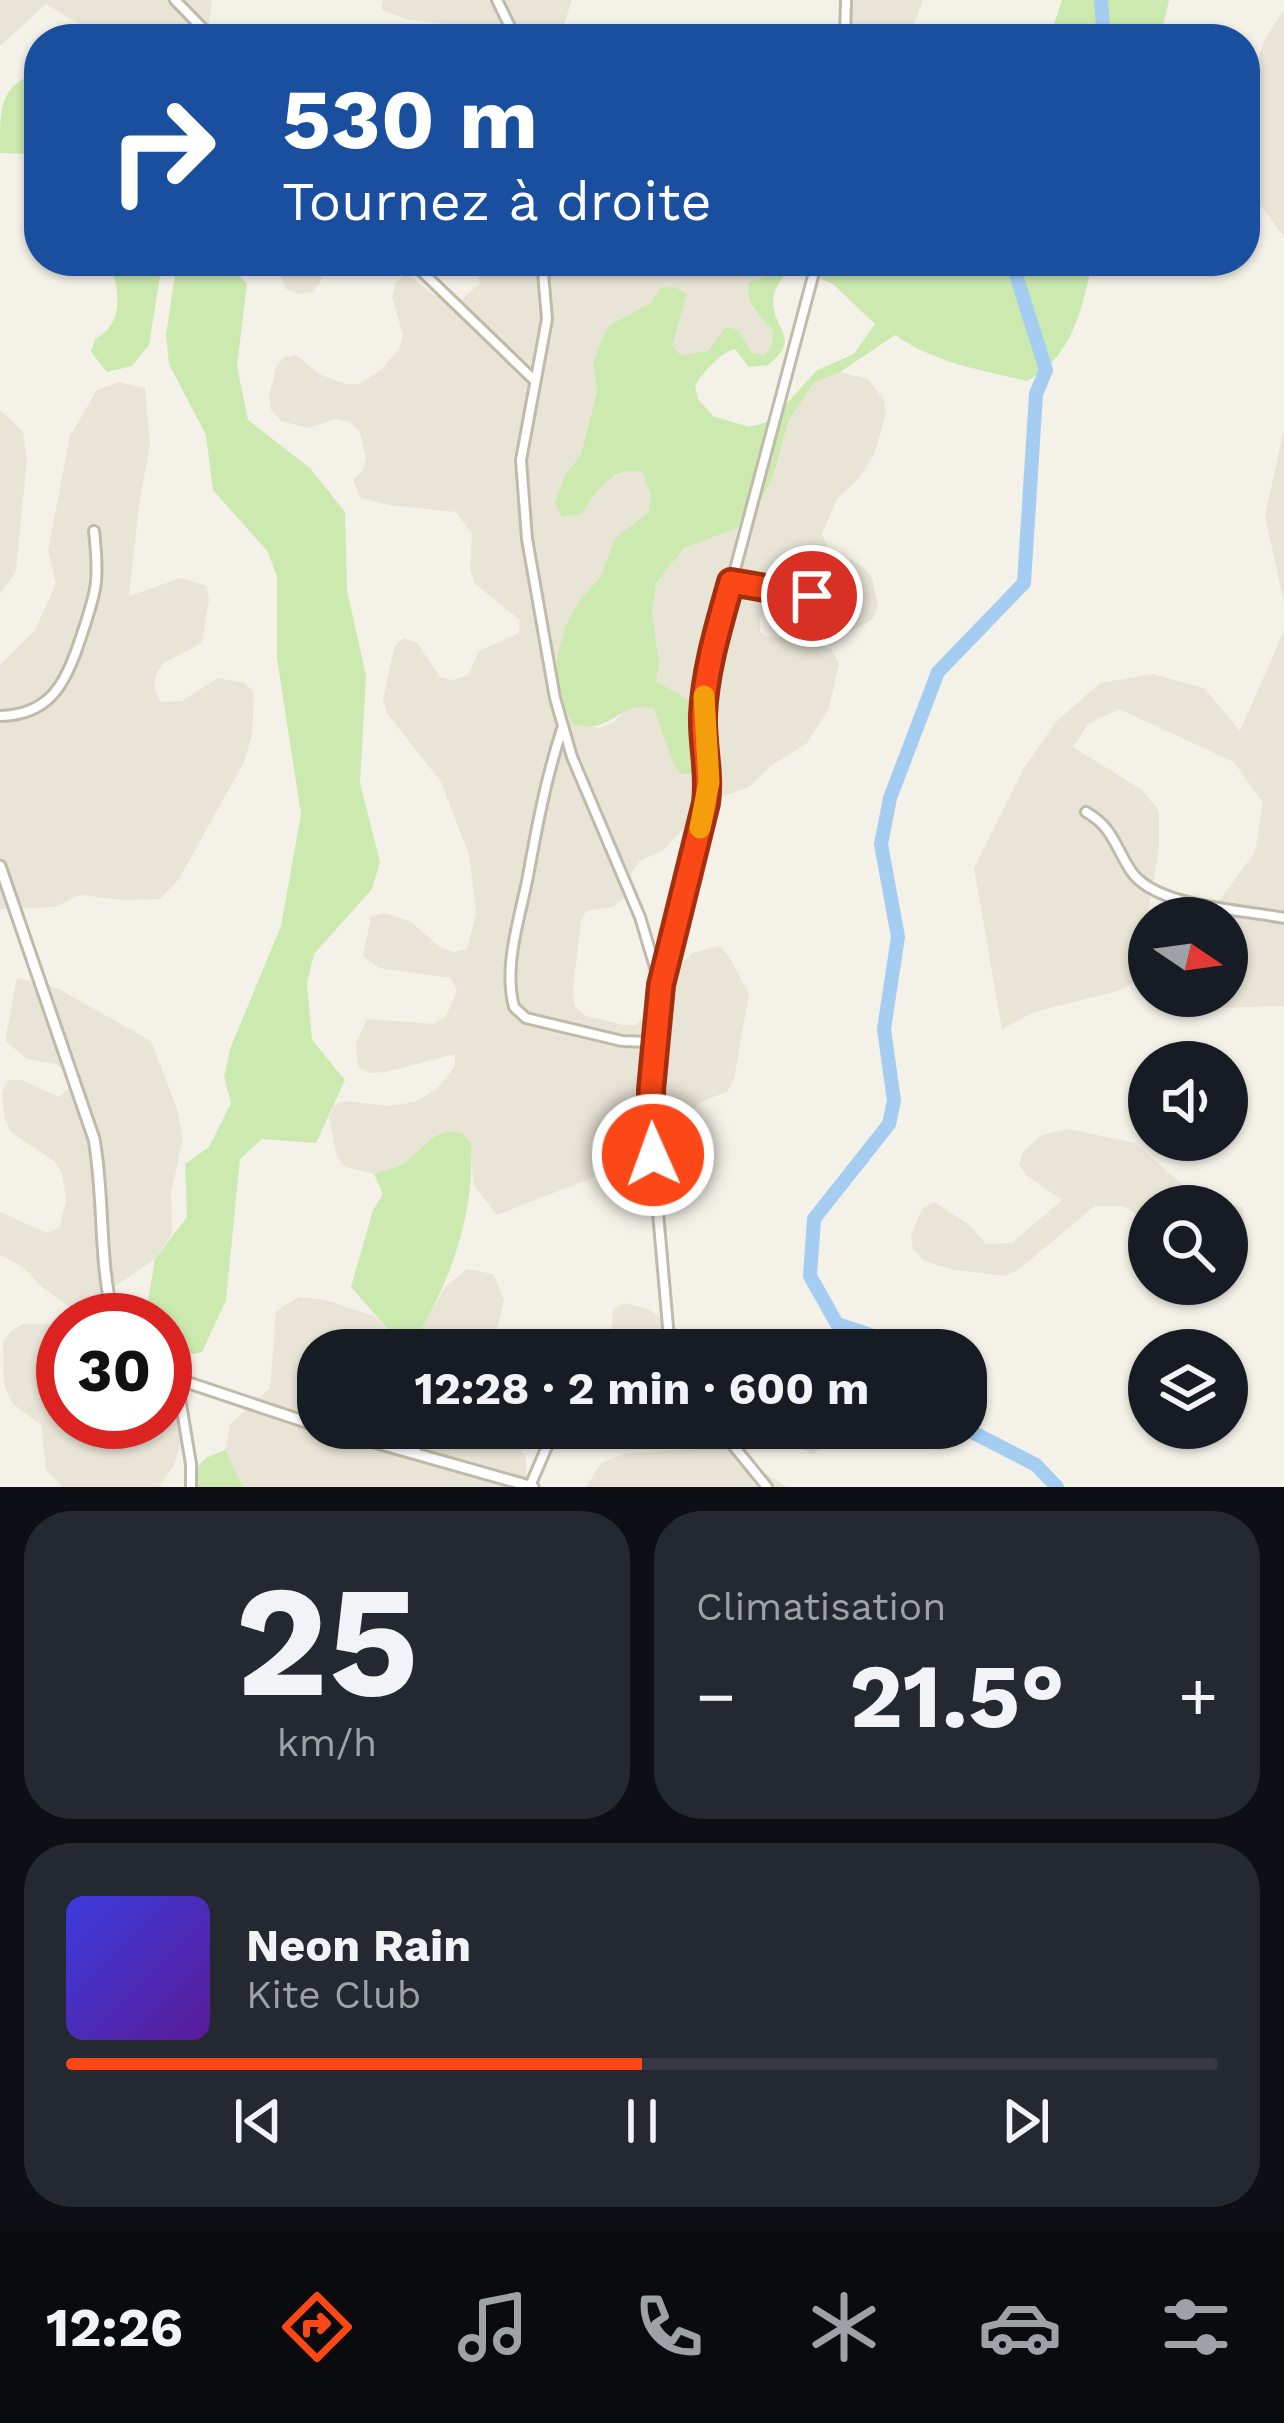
<!DOCTYPE html>
<html lang="fr">
<meta charset="utf-8">
<style>
:root{--surface:#171b24;--page:#242831;--text:#f1f3f6;--muted:#9ea1a6;--line:#363941;--accent:#fc4817}
body{margin:0;font-family:"Work Sans",sans-serif;background:var(--page);color:var(--text);height:100vh;display:flex;flex-direction:column;font-size:45px;white-space:nowrap}
*{box-sizing:border-box;margin:0}
p{font-size:39px;color:var(--muted)}
.icon{flex:none;width:66px;height:66px;fill:none;stroke:currentColor;stroke-width:2;stroke-linecap:round;stroke-linejoin:round}
.map{position:relative;height:1487px;overflow:hidden}
.panel{display:flex;flex-direction:column;gap:24px;padding:24px;background:#0d0f14;flex:1}
.panel>*{flex:none}
.top-card{position:absolute;left:24px;top:24px;width:1236px;height:252px;border-radius:48px;box-shadow:0 3px 9px #0004;background:#1a4fa0;color:#fff;overflow:hidden}
.needle{width:78px;rotate:103deg}
.tools{position:absolute;left:1128px;top:897px;display:grid;gap:24px}
.tools a{display:grid;place-items:center;width:120px;height:120px;border-radius:50%;background:var(--surface);box-shadow:0 3px 9px #0004;font-size:60px}
.speed{position:absolute;left:36px;top:1293px;display:flex;gap:24px;font-size:60px;font-weight:700;text-align:center}
.speed>*{display:grid;place-content:center;width:156px;height:156px;border-radius:50%;background:var(--surface);box-shadow:0 3px 9px #0004;line-height:1}
.speed .limit{border:18px solid #d22;background:#fff;color:#111}
.pin{position:absolute;display:grid;place-items:center;width:102px;height:102px;color:#fff;margin:-51px;border:6px solid #fff;border-radius:50%;box-shadow:0 3px 12px #0007}
.me{position:absolute;width:132px;margin:-66px;rotate:358deg;stroke-linejoin:round;filter:drop-shadow(0 0 9px #0008)}
.turn{display:flex;align-items:center;gap:42px;height:252px;padding:0 60px;font-size:54px}
.turn .icon{width:156px;height:156px;stroke-width:2.5}
.turn b{display:block;font-size:84px;line-height:102px}
.big{font-size:90px;font-weight:700;line-height:1.1}
.panel .card{flex:1;display:flex;flex-direction:column;justify-content:center;gap:18px;min-width:0;padding:0 42px;border-radius:48px;background:var(--page)}
.panel .dial{align-items:center;gap:0}
.dial b{font-size:156px;line-height:1}
.song{display:flex;align-items:center;gap:36px}
.cover{width:144px;height:144px;border-radius:18px;background:linear-gradient(135deg,hsl(240 70% 55%),hsl(270 70% 35%))}
.played{height:12px;border-radius:6px;background:linear-gradient(90deg,var(--accent) 50%,var(--line) 50%)}
.keys{display:flex;justify-content:space-around;direction:ltr}
.heat{display:flex;justify-content:space-between;align-items:center;font-size:66px;direction:ltr}
.panel .tiles{flex:1;display:grid;gap:24px;grid-template-columns:1fr 1fr}
.card:last-child{grid-column:span 2}
.trip{position:absolute;left:297px;top:1329px;width:690px;height:120px;border-radius:48px;background:var(--surface);box-shadow:0 3px 9px #0004;font-weight:700;line-height:120px;text-align:center}
.tab-bar{display:flex;height:192px;justify-content:space-around;align-items:center;background:#090b0e;color:var(--muted)}
.tab-bar .icon{width:84px;height:84px}
.tab-bar .on{color:var(--accent)}
.tab-bar b{font-size:54px;color:var(--text)}
.map>svg:first-child{display:block}
.residential{fill:#e8e4d6}
.green{fill:#cce9b0;fill-rule:evenodd}
.lines{fill:none;stroke-linecap:round;stroke-linejoin:round}
.river{stroke:#a4cdf1;stroke-width:14}
.minor-casing{stroke:#c0baaa;stroke-width:14}
.tertiary-casing{stroke:#c0baaa;stroke-width:15}
.minor{stroke:#fff;stroke-width:8}
.tertiary{stroke:#fff;stroke-width:9}
.route-casing{stroke:#a42f0f;stroke-width:30}
.route{stroke:#fc4817;stroke-width:21}
.slow{stroke:#f59e0b;stroke-width:21}
</style>
<div class="map">
<svg width="1284" height="1487" viewBox="0 0 1284 1487">
<rect width="100%" height="100%" fill="#f4f1e8"/>
<path class="residential" d="M0,0H212L209,24L198,39H97L92,32L46,4L0,46Z
M383,0H572L564,24L539,36L406,19L381,10Z
M842,0H923L908,39H842L839,13Z
M1284,10V237L1259,203L1245,173V92L1265,39Z
M284,261H325L321,281L313,292L299,294L286,289L281,277Z
M461,261H504L510,266L522,267L527,261H629L680,269L710,261H789L752,308L773,329L772,343L765,355L752,354L738,330L708,352L682,355L671,347L687,294L652,302L610,325L593,364L597,391L581,454L564,477L582,514L606,480L630,469L643,471L651,497L648,513L615,538L600,578L580,599L566,625L555,672L565,712L572,724L599,728L614,722L628,707L642,705L654,709L673,763L702,721L701,708L656,681L659,664L652,611L656,585L684,548L735,529L773,476L789,420L814,383L840,372L868,379L884,400L886,414L874,455L858,479L837,499L822,534L828,547L863,567L872,578L878,606L873,619L850,632L822,628L770,607L760,618V631L765,636L806,640L831,649L839,663L829,709L807,743L771,766L749,787L706,803L665,849L640,861L632,872L624,898L613,907L586,911L581,921L573,991L575,1006L586,1016L623,1025H636L646,1016L661,985L692,953L719,946L728,955L749,994L734,1079L727,1092L700,1102L690,1113L674,1173L641,1187L594,1177L497,1215L473,1184L471,1143L436,1135L402,1165L374,1174L346,1167L337,1157L329,1118L334,1105L347,1101L388,1106L415,1102L437,1089L455,1066V1054L386,1072L370,1073L358,1068L356,1043L367,1019L434,1024L446,1016L457,991L451,978L379,968L363,956L371,917L384,913L410,921L441,948L454,952L467,949L476,913L469,855L441,782L387,713L383,700L394,647L404,638L417,643L441,678L454,680L468,675L479,651L519,633L520,620L475,584L470,570L472,534L456,512L389,505L361,498L353,480L363,470L366,457L359,430L349,422L336,419L308,428L281,421L271,410L269,396L276,368L283,358L296,355L319,374L345,384H359L381,370L399,349L403,335L392,297L395,283L406,274L434,295L460,301L480,283L476,271Z
M118,382L145,388L150,445L140,498L129,596L181,578L207,586L209,600L202,643L165,662L156,674L154,689L161,702L182,701L218,678L245,683L254,693L252,735L244,762L179,879L160,899L123,900L80,895L55,907L0,909V665L35,630L56,584L48,551L70,436L97,390Z
M0,410L23,432L27,460L16,571L0,594Z
M1284,430V603L1265,515Z
M1284,631V1006L1181,1009L1178,996H1227V918H1206L1255,852L1263,803L1234,762L1119,709L1088,724L1073,747L1142,790L1159,811V848L1136,981L1121,990L1034,1012L1002,1029L974,868L1024,768L1056,722L1100,683L1153,674L1204,688L1240,731Z
M17,978L57,988L151,1041L177,1109L183,1138L171,1193L172,1234L155,1259L104,1294L99,1320H70L75,1311L43,1288L23,1267L0,1255V1212L47,1233L60,1227L66,1199L62,1173L54,1161L11,1132L5,1120L2,1092L9,1080H22L59,1097L69,1087L67,1074L57,1064L27,1059L5,1041Z
M1068,1129L1135,1143L1186,1188L1214,1202L1243,1207L1245,1231L1240,1243L1227,1252V1206H1149V1230L1136,1214L1123,1206H1095L1018,1270L1004,1276L950,1269L923,1260L913,1249L911,1235L922,1209L934,1202L968,1224L986,1244L1012,1243L1062,1200L1027,1176L1019,1164L1023,1152L1042,1135Z
M467,1269L493,1274L504,1300L498,1327L474,1340L470,1350H318V1428H506L526,1458V1487H243L225,1451L230,1424L270,1388L276,1311L299,1297L325,1300L374,1316L393,1335L419,1333L445,1287Z
M624,1303L649,1309L671,1326L721,1350H610L613,1310Z
M23,1324H63V1422H165V1411L180,1417L185,1430L174,1465L159,1487H62L46,1469L41,1425L12,1403L4,1384L3,1342L11,1331Z
M703,1428H825L828,1434L824,1447L812,1454L788,1443L760,1440L747,1448V1462L787,1487H586L602,1462L628,1453L694,1449L703,1439Z"/>
<path class="green" d="M1062,0H1169L1160,39H1049Z
M39,71V135L29,154L0,153C0,104 0,87 39,71Z
M109,261H162V264L149,345L132,366L107,372L91,352L95,339C126,322 119,289 109,261Z
M177,261H225L247,284L237,366L248,420L310,468L345,512L347,590L366,676L360,783L380,862L372,889L314,954L307,983L312,1040L345,1080L316,1143L262,1139L240,1159L226,1300L202,1352L175,1358L165,1352V1320H145L155,1259L187,1217L185,1164L209,1147L231,1103L224,1077L230,1049L281,926L301,814L277,658V577L268,552L213,490L206,435L169,364L166,335Z
M789,261H1093C1081,310 1074,355 1027,381C981,370 935,363 895,335L840,372L814,383L789,420L773,476L755,511L735,529L684,548L656,584L652,611L659,664L656,681L700,707L695,774H681L673,763L654,709C619,697 614,737 572,724L556,687L557,658L566,625L580,599L600,578L615,538L648,513L651,497L643,472C611,465 598,491 582,514L562,516L555,504L564,477L581,454L597,391L593,364L602,338L610,325L652,302L660,288L675,287L687,294L672,346L681,355L708,351L726,327L738,330L752,353L765,355L772,343L773,330C758,314 745,304 749,282L777,273ZM792,265L834,285L875,324L854,354L817,370L771,421L749,427L713,416L698,399L695,386C702,373 721,352 735,349L749,367L768,365C803,337 773,331 773,301C773,288 785,275 792,265Z
M449,1131L462,1133L471,1143C475,1210 453,1275 419,1333L393,1335L351,1287L373,1210L383,1194L374,1174L402,1165L435,1136Z
M225,1450L243,1487H191V1473L206,1458Z"/>
<g class="lines">
<path class="river" d="M1101,0L1104,39
M915,1350L837,1324L810,1276L814,1219L889,1124L894,1101L884,1029L898,937L881,844L890,798L938,672L1024,583L1036,394L1046,370L1017,278L1020,261
M966,1417L970,1431L1036,1465L1057,1487"/>
<defs>
<path id="minor" d="M175,0L213,39
M497,0L516,39
M845,39L846,0
M411,261L535,381
M542,261L547,319L521,460L527,539L555,698L572,757L640,917L660,984
M731,582L837,601
M0,716C50,715 66,683 80,640C96,592 100,584 94,531
M562,729C546,778 537,826 528,876C520,918 503,965 514,1007L526,1018L622,1041L653,1042
M1086,812C1113,827 1115,847 1131,871C1156,908 1241,909 1284,918
M408,1350L418,1344L430,1350
M670,1350L653,1155V1042L661,985L706,803L709,782L703,717L712,656L817,261
M177,1380L191,1464V1487
M719,1428L767,1487
M415,1451L422,1428
M530,1486L555,1428"/>
<path id="tertiary" d="M0,866L94,1139C105,1199 98,1262 114,1320
M165,1375L318,1426
M324,1428L533,1487"/>
</defs>
<use href="#minor" class="minor-casing"/>
<use href="#tertiary" class="tertiary-casing"/>
<use href="#minor" class="minor"/>
<use href="#tertiary" class="tertiary"/>
</g>
<g class="lines">
<defs>
<path id="route" d="M653,1155L651,1090L661,985L706,803C710,773 702,745 703,715C705,670 719,625 731,582L812,596"/>
</defs>
<use href="#route" class="route-casing"/>
<use href="#route" class="route"/>
<path class="slow" d="M700,828L709,782L704,696"/>
</g>
</svg>
<div class="tools">
<a><svg class="needle" viewBox="-14 -14 28 28"><path d="M0-13l5 13h-10z" fill="#e53935"/><path d="M0 13l5-13h-10z" fill="#9ea1a6"/></svg></a>
<a><svg class="icon" aria-label="sound" viewBox="0 0 24 24"><path d="M4 9h4l5-4v14l-5-4H4zM17 9q2 3 0 6"/></svg></a>
<a><svg class="icon" aria-label="search" viewBox="0 0 24 24"><circle cx="10" cy="10" r="6"/><path d="M15 15l6 6"/></svg></a>
<a><svg class="icon" aria-label="layers" viewBox="0 0 24 24"><path d="M12 4l9 5-9 5-9-5zM3 14l9 5 9-5"/></svg></a>
</div>
<div class="speed"><div class="limit">30</div></div>
<div class="pin" style="left:812px;top:596px;background:#d93025"><svg class="icon" aria-label="arrive" viewBox="0 0 24 24"><path d="M6 21V4h12l-3 4 3 4H6"/></svg></div>
<svg class="me" style="left:653px;top:1155px" viewBox="-20 -20 40 40"><circle r="17" fill="#fc4817" stroke="#fff" stroke-width="3"/><path d="M0-11L8 9 0 5-8 9z" fill="#fff"/></svg>
<div class="trip">12:28 · 2 min · 600 m</div>
<div class="top-card">
<div class="turn"><svg class="icon" aria-label="right" viewBox="0 0 24 24"><path d="M7 20v-9h11M14 6l5 5-5 5"/></svg><div><b>530 m</b>Tournez à droite</div></div>
</div>
</div>
<section class="panel">
<div class="tiles">
<div class="card dial"><b>25</b><p>km/h</p></div>
<div class="card"><p>Climatisation</p>
<div class="heat"><a>−</a><b class="big">21.5°</b><a>+</a></div>
</div>
<div class="card">
<div class="song"><i class="cover"></i><div><b>Neon Rain</b><p>Kite Club</p></div></div>
<div class="played"></div>
<div class="keys"><svg class="icon" aria-label="previous" viewBox="0 0 24 24"><path d="M18 5L8 12l10 7zM5 5v14"/></svg><svg class="icon" aria-label="pause" viewBox="0 0 24 24"><path d="M8 5v14M16 5v14"/></svg><svg class="icon" aria-label="next" viewBox="0 0 24 24"><path d="M6 5l10 7-10 7zM19 5v14"/></svg></div>
</div>
</div>
</section>
<nav class="tab-bar">
<b>12:26</b>
<svg class="icon on" aria-label="directions" viewBox="0 0 24 24"><path d="M12 3l9 9-9 9-9-9zM9 14v-3h6M13 9l2 2-2 2"/></svg>
<svg class="icon" aria-label="music" viewBox="0 0 24 24"><path d="M9 18V5l10-2v13"/><circle cx="6" cy="18" r="3"/><circle cx="16" cy="16" r="3"/></svg>
<svg class="icon" aria-label="phone" viewBox="0 0 24 24"><path d="M5 4h4l2 5-3 2q2 4 5 5l2-3 5 2v4C11 20 4 13 5 4z"/></svg>
<svg class="icon" aria-label="climate" viewBox="0 0 24 24"><path d="M12 3v18M4 7l16 10M4 17L20 7"/></svg>
<svg class="icon" aria-label="car" viewBox="0 0 24 24"><path d="M5 17H2v-5l4-1 3-4h7l3 4 3 1v5h-3M9 17h6M6 11h13"/><circle cx="7" cy="17" r="2"/><circle cx="17" cy="17" r="2"/></svg>
<svg class="icon" aria-label="filters" viewBox="0 0 24 24"><path d="M4 7h16M4 17h16"/><circle cx="9" cy="7" r="2"/><circle cx="15" cy="17" r="2"/></svg>
</nav>
